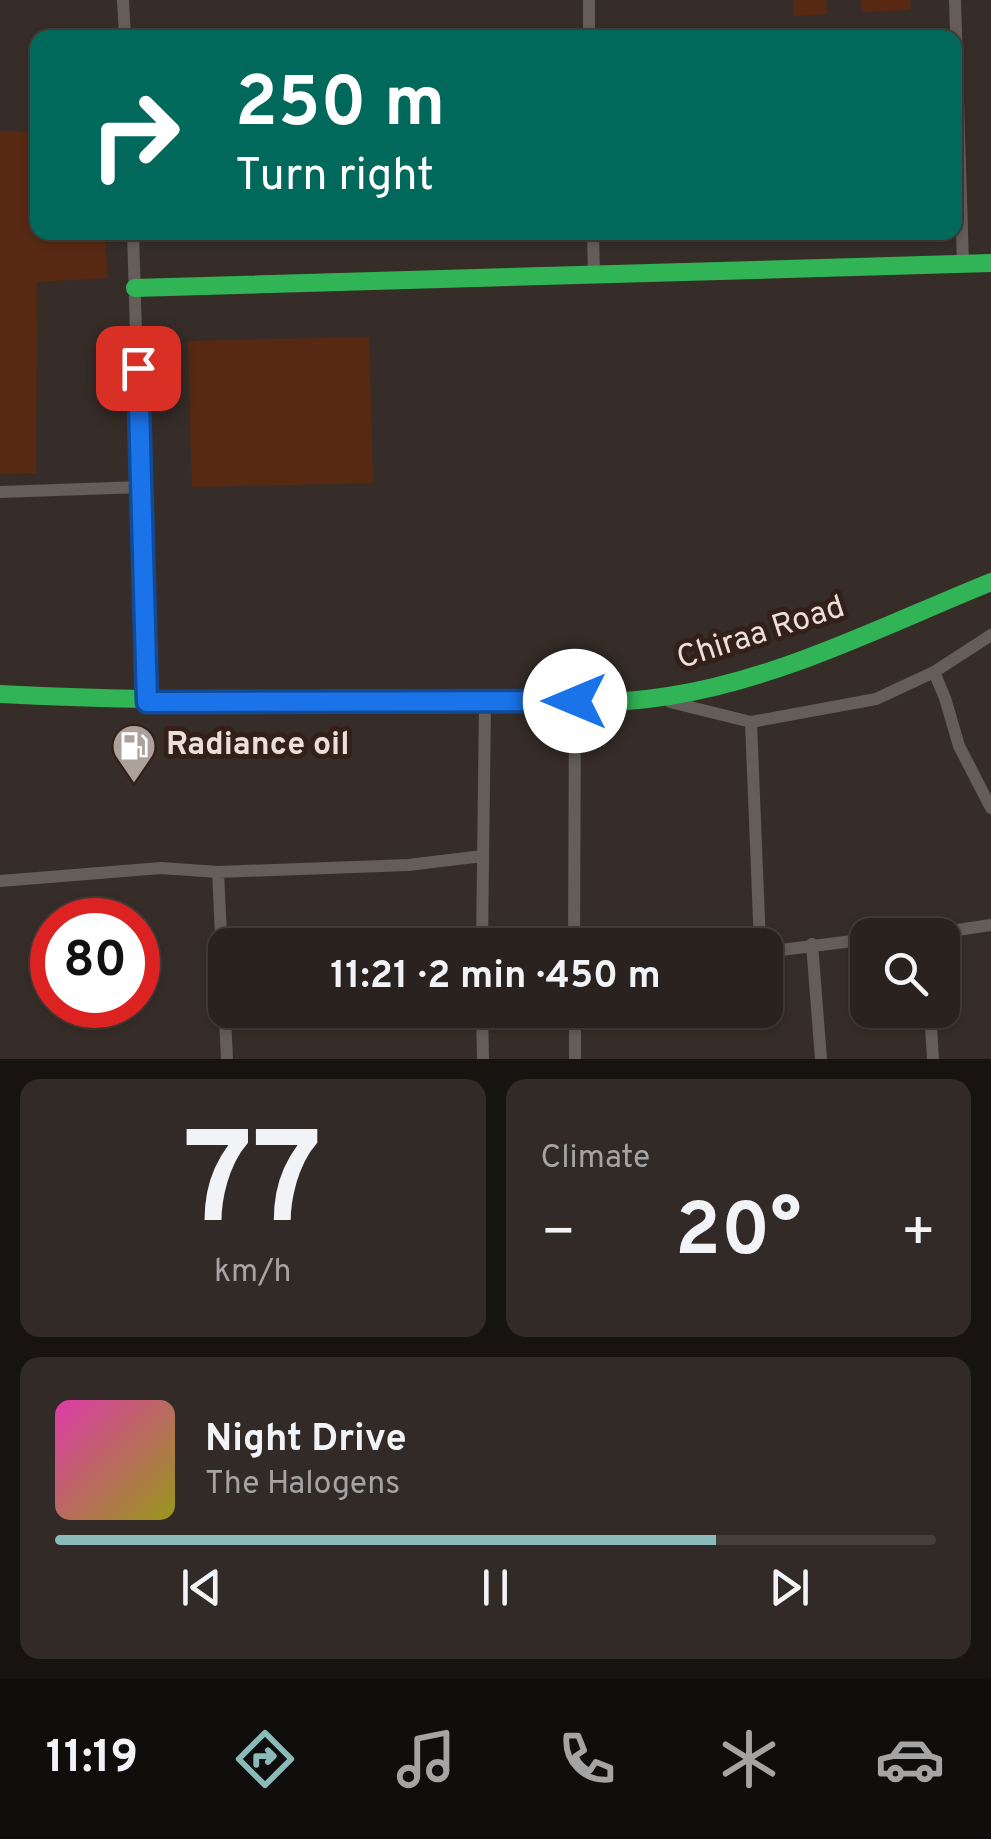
<!DOCTYPE html>
<meta charset="utf-8">
<style>
:root{--surface:#29221e;--page:#312a27;--text:#f1f3f6;--muted:#a5a4a4;--line:#453f3c;--accent:#8bbbb9}
body{margin:0;font-family:Overpass,sans-serif;background:var(--page);color:var(--text);height:100vh;display:flex;flex-direction:column;font-size:38px;white-space:nowrap}
*{box-sizing:border-box;margin:0}
p{font-size:32px;color:var(--muted)}
.icon{flex:none;width:55px;height:55px;fill:none;stroke:currentColor;stroke-width:2;stroke-linecap:round;stroke-linejoin:round}
.map{position:relative;height:1059px;overflow:hidden}
.side{display:flex;flex-direction:column;gap:20px;padding:20px;background:#171310;flex:1}
.side>*{flex:none}
.guide{position:absolute;left:30px;top:30px;width:932px;height:210px;border-radius:20px;box-shadow:0 2px 8px #0004,0 0 0 2px var(--line);background:#00695c;color:#fff;overflow:hidden}
.fabs{position:absolute;left:850px;top:918px;display:grid;gap:20px}
.fabs a{display:grid;place-items:center;width:110px;height:110px;border-radius:20px;background:var(--surface);box-shadow:0 2px 8px #0004,0 0 0 2px var(--line);font-size:50px}
.speed{position:absolute;left:30px;top:898px;display:flex;gap:20px;font-size:50px;font-weight:700;text-align:center}
.speed>*{display:grid;place-content:center;width:130px;height:130px;border-radius:50%;background:var(--surface);box-shadow:0 2px 8px #0004,0 0 0 2px var(--line);line-height:1}
.speed .limit{border:15px solid #d22;background:#fff;color:#111}
.pin{position:absolute;display:grid;place-items:center;width:85px;height:85px;color:#fff;margin:-42px;border-radius:20px;box-shadow:0 5px 15px #0006}
.me{position:absolute;width:110px;margin:-55px;rotate:270deg;stroke-linejoin:round;filter:drop-shadow(0 0 8px #0008)}
.turn{display:flex;align-items:center;gap:35px;height:210px;padding:0 40px;font-size:45px}
.turn .icon{width:130px;height:130px;stroke-width:2.5}
.turn b{display:block;font-size:70px;line-height:85px}
.big{font-size:75px;font-weight:700;line-height:1.1}
.side .card{flex:1;display:flex;flex-direction:column;justify-content:center;gap:15px;min-width:0;padding:0 35px;border-radius:20px;background:var(--page)}
.side .dial{align-items:center;gap:0}
.dial b{font-size:130px;line-height:1}
.song{display:flex;align-items:center;gap:30px}
.cover{width:120px;height:120px;border-radius:15px;background:linear-gradient(135deg,hsl(320 70% 55%),hsl(60 70% 35%))}
.played{height:10px;border-radius:5px;background:linear-gradient(90deg,var(--accent) 75%,var(--line) 75%)}
.keys{display:flex;justify-content:space-around;direction:ltr}
.heat{display:flex;justify-content:space-between;align-items:center;font-size:55px;direction:ltr}
.side .tiles{flex:1;display:grid;gap:20px;grid-template-columns:1fr 1fr}
.card:last-child{grid-column:span 2}
.trip{position:absolute;left:208px;top:928px;width:575px;height:100px;border-radius:20px;background:var(--surface);box-shadow:0 2px 8px #0004,0 0 0 2px var(--line);font-weight:700;line-height:100px;text-align:center}
.menu{display:flex;height:160px;justify-content:space-around;align-items:center;background:#100e0c;color:var(--muted)}
.menu .icon{width:70px;height:70px}
.menu .current{color:var(--accent)}
.menu b{font-size:45px;color:var(--text)}
.map>svg:first-child{display:block}
.green{fill:#582912}
.lines{fill:none;stroke-linecap:round;stroke-linejoin:round}
.street{stroke:#655d59;stroke-width:12}
.fast{stroke:#30b455;stroke-width:18}
.route-casing{stroke:#114b97;stroke-width:25}
.route{stroke:#1a73e8;stroke-width:18}
.labels{text-anchor:middle;dominant-baseline:central;stroke-width:10;stroke-linejoin:round;paint-order:stroke}
.street-label{font-size:32px;fill:#ecdfd9;stroke:#332018}
.poi-label{font-size:32px;font-weight:bold;fill:#ecdfd9;stroke:#332018;text-anchor:start}
</style>
<div class="map">
<svg width="991" height="1059" viewBox="0 0 991 1059">
<rect width="100%" height="100%" fill="#372d28"/>
<path class="green" d="M793,0H826L827,14L794,16Z
M861,0H910L911,10L861,12Z
M934,28V37H769V33Z
M0,131L37,132L38,232L104,233L108,278L37,282L36,473L0,474Z
M369,337L373,483L192,487L188,341Z"/>
<g class="lines">
<path class="street" d="M123,0L125,38
M955,0L963,264
M589,38V0
M133,232L147,702
M593,232L594,276
M0,492L141,487
M934,672L945,698L959,746L991,808
M670,702L751,722L876,699L934,672L991,635
M751,722L760,945
M218,872L227,1059
M0,881L161,868L218,872L408,865L483,856
M924,935L991,925
M812,944L821,1059
M482,945L485,702
M574,945L575,701
M765,952L868,939
M482,1010L483,1059
M575,1010V1059
M930,1010L933,1059"/>
<path class="fast" d="M135,288L991,263
M0,694C139,701 279,701 418,702C501,702 587,709 669,696C780,679 887,624 991,582"/>
</g>
<g class="lines">
<defs>
<path id="route" d="M138,368L147,702L575,701"/>
</defs>
<use href="#route" class="route-casing"/>
<use href="#route" class="route"/>
</g>
<defs>
<symbol id="fuel-pin" viewBox="-11 -11 22 30"><path d="M0 17L-7.5 6A9.5 9.5 0 1 1 7.5 6Z" fill="#ada19b" stroke="#332018"/><path d="M-5.5-6h7V0h2V4h1.3V-2.5L3-4.5l.8-.8L6-3V5H2.5V1h-1V6h-7ZM-4.2-4.7v3.2H.2V-4.7Z" fill="#fff"/></symbol>
</defs>
<g fill-rule="evenodd">
<use href="#fuel-pin" x="109" y="721" width="50" height="68"/>
</g>
<g class="labels">
<g class="street-label">
<text transform="translate(761 634) rotate(-18)">Chiraa Road</text>
</g>
<g class="poi-label">
<text x="166" y="746">Radiance oil</text>
</g>
</g>
</svg>
<div class="fabs">
<a><svg class="icon" aria-label="search" viewBox="0 0 24 24"><circle cx="10" cy="10" r="6"/><path d="M15 15l6 6"/></svg></a>
</div>
<div class="speed"><div class="limit">80</div></div>
<div class="pin" style="left:138px;top:368px;background:#d93025"><svg class="icon" aria-label="arrive" viewBox="0 0 24 24"><path d="M6 21V4h12l-3 4 3 4H6"/></svg></div>
<svg class="me" style="left:575px;top:701px" viewBox="-20 -20 40 40"><circle r="19" fill="#fff"/><path d="M0-13L10 11 0 6-10 11z" fill="#1a73e8"/></svg>
<div class="trip">11:21 · 2 min · 450 m</div>
<div class="guide">
<div class="turn"><svg class="icon" aria-label="right" viewBox="0 0 24 24"><path d="M7 20v-9h11M14 6l5 5-5 5"/></svg><div><b>250 m</b>Turn right</div></div>
</div>
</div>
<section class="side">
<div class="tiles">
<div class="card dial"><b>77</b><p>km/h</p></div>
<div class="card"><p>Climate</p>
<div class="heat"><a>−</a><b class="big">20°</b><a>+</a></div>
</div>
<div class="card">
<div class="song"><i class="cover"></i><div><b>Night Drive</b><p>The Halogens</p></div></div>
<div class="played"></div>
<div class="keys"><svg class="icon" aria-label="previous" viewBox="0 0 24 24"><path d="M18 5L8 12l10 7zM5 5v14"/></svg><svg class="icon" aria-label="pause" viewBox="0 0 24 24"><path d="M8 5v14M16 5v14"/></svg><svg class="icon" aria-label="next" viewBox="0 0 24 24"><path d="M6 5l10 7-10 7zM19 5v14"/></svg></div>
</div>
</div>
</section>
<nav class="menu">
<b>11:19</b>
<svg class="icon current" aria-label="directions" viewBox="0 0 24 24"><path d="M12 3l9 9-9 9-9-9zM9 14v-3h6M13 9l2 2-2 2"/></svg>
<svg class="icon" aria-label="music" viewBox="0 0 24 24"><path d="M9 18V5l10-2v13"/><circle cx="6" cy="18" r="3"/><circle cx="16" cy="16" r="3"/></svg>
<svg class="icon" aria-label="phone" viewBox="0 0 24 24"><path d="M5 4h4l2 5-3 2q2 4 5 5l2-3 5 2v4C11 20 4 13 5 4z"/></svg>
<svg class="icon" aria-label="climate" viewBox="0 0 24 24"><path d="M12 3v18M4 7l16 10M4 17L20 7"/></svg>
<svg class="icon" aria-label="car" viewBox="0 0 24 24"><path d="M5 17H2v-5l4-1 3-4h7l3 4 3 1v5h-3M9 17h6M6 11h13"/><circle cx="7" cy="17" r="2"/><circle cx="17" cy="17" r="2"/></svg>
</nav>
